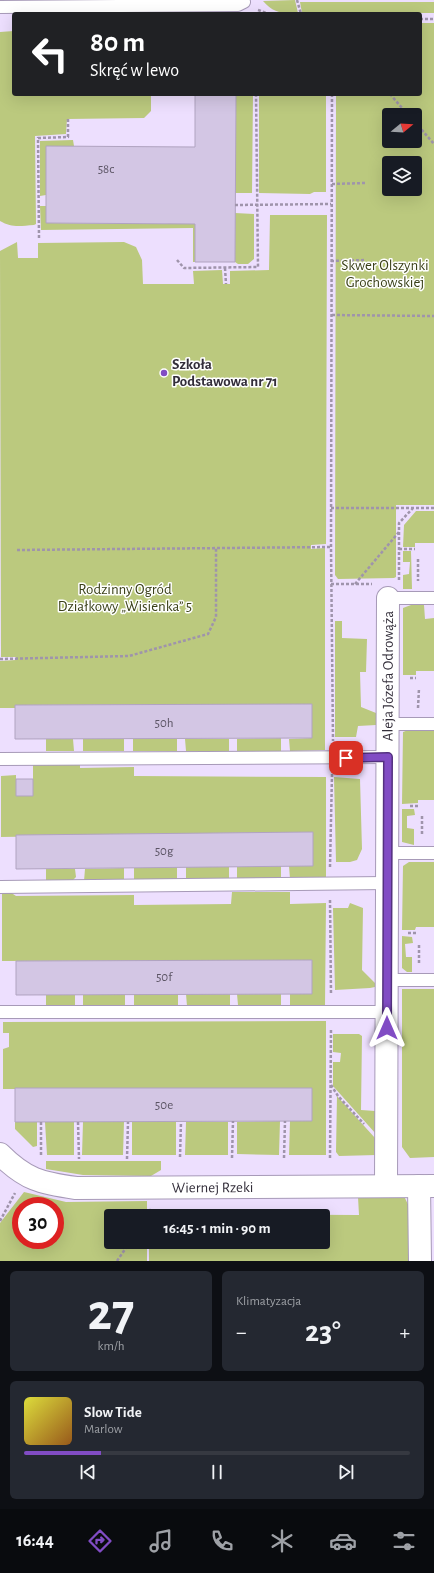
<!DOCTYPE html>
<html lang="pl">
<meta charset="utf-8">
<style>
:root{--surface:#171b24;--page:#242831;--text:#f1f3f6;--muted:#9ea1a6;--line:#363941;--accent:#814cc4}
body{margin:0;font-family:"Alegreya Sans",sans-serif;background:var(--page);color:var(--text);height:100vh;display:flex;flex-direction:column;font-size:15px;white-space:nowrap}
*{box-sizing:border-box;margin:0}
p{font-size:13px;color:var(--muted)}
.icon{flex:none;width:22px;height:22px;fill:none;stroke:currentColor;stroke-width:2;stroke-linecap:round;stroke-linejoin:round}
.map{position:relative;height:1261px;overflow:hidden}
.details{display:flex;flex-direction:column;gap:10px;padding:10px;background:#0d0f14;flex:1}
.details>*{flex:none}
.top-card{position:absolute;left:12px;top:12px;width:410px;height:84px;border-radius:4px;box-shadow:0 4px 16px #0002;background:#202124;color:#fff;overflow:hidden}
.needle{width:26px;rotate:72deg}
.fabs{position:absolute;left:382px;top:108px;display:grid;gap:8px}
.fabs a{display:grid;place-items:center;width:40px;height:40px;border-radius:4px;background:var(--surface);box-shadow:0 4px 16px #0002;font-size:20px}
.speed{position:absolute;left:12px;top:1197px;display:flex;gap:8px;font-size:20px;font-weight:700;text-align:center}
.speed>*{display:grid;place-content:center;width:52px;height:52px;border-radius:50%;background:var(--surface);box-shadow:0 4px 16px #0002;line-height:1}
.speed .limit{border:6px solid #d22;background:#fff;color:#111}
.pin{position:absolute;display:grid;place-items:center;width:34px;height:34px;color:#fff;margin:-17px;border-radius:8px;box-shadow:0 2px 6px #0006}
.me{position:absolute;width:44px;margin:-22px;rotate:0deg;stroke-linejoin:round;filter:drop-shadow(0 0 3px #0008)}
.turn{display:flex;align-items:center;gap:14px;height:84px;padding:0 12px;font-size:18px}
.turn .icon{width:52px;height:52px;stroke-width:2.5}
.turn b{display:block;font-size:28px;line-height:34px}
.big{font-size:30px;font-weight:700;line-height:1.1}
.details .widget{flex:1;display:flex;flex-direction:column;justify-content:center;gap:6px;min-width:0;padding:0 14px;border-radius:6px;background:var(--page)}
.details .dial{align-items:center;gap:0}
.dial b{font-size:52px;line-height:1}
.song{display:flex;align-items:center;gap:12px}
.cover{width:48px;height:48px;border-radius:6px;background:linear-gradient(135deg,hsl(60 70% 55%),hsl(30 70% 35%))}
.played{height:4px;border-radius:2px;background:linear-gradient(90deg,var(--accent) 20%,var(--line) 20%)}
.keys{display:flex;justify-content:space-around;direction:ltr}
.heat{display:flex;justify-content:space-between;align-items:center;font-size:22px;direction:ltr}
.details .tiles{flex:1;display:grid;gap:10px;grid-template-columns:1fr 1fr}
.widget:last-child{grid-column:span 2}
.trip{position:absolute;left:104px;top:1209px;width:226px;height:40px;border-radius:4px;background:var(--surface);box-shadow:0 4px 16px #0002;font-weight:700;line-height:40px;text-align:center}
.tab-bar{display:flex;height:64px;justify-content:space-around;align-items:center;background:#090b0e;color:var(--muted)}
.tab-bar .icon{width:28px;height:28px}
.tab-bar .on{color:var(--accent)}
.tab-bar b{font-size:18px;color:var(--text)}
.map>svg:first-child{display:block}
.green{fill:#bbc97e;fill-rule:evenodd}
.building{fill:#d3c6e4;stroke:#b0a3c0}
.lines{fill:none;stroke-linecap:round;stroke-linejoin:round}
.service-casing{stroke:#a79ab8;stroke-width:14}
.minor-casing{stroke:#a79ab8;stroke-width:24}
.path{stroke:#9f94ab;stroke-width:2.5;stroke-dasharray:3 2;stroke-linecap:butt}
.service{stroke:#fff;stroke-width:12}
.minor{stroke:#fff;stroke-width:22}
.route-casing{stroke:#54317f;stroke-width:10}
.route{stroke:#814cc4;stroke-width:7}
.poi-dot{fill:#814cc4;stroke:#fff;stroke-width:1.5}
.labels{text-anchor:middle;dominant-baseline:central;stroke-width:3;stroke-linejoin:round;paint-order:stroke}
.number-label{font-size:13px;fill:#5b5464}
.park-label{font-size:15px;fill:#3a4018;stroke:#fff}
.poi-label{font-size:15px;font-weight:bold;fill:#332e3a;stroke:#fff;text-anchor:start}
.street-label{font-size:15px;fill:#332e3a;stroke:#fff}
</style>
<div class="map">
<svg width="434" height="1261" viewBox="0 0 434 1261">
<rect width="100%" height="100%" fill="#eddffe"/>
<path class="green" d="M295,0L298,13C283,14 273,13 263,1Z
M300,2H434V13H302Z
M420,23H434V505H396V577L394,578L338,579L335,575L336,94H420ZM389,115H415V141H389ZM389,163H415V189H389Z
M14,31V94H151V111L144,118L67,119L66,134L35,136L36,224L34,225C20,226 12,228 0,221V32Z
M236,94H253L252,193H235Z
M259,94H326V192H314L310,194L259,193Z
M73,140L74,146L46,195L40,196V141Z
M40,206H46V223L166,224L195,216V262H193V228L41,230Z
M235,213L254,214V259L248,264H238L235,262Z
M270,215H327L326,544L311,545V549L325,548V750L290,751L289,739L312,738V704L16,705L15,708H0V661L16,660V657H1L0,251L17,242L18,258H38V243L124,242L136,247L142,260L143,284H194L193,271L222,270L223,284H230V271L269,270Z
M416,511H434V543H415V547H403L404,525Z
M403,551H411L412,589H403V575L409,574L410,562H403Z
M411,605H424L425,619L434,618V671H416V675H403V608Z
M335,621H342V638L367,639L366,672H360L361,707L376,713V725L358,726L356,737H335Z
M411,729H434V800H418V803L402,804L403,732Z
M281,738V751H237V739Z
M46,739H73L74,751H46Z
M83,739H124V751H83Z
M133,739H177V751H133Z
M185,739H229V751H186Z
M33,763H80V768L134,767V776L326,777V878L290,879L289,866H313L312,832L1,837V776L16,775V796H33Z
M334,777L360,779L362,849L357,860L350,862H336Z
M402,809H414L415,815L407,816V828L414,829V845L402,842Z
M409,862H434V927H416L415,930H402L403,866Z
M281,866V878L237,879V867Z
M177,867V880H134V868Z
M186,867H229V879L186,880Z
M124,868V880L84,881L85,869Z
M46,869H75L76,877L73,880L46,881Z
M10,892L16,896L134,895V905L231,904L232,892H290V904L326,903L325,1005L290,1006V994H312V960L2,961V893Z
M350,903L363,908L362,970L375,983V987L370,988L335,990L333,908H348Z
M402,936L412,937L413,943L405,944L406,957H412V972H407L402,968Z
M402,989H434V1157L410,1158L402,1147Z
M125,994V1006H83V995Z
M134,994H178V1005L134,1006Z
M186,994H230V1006H187Z
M237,994H281V1005H238Z
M46,995H75V1006L46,1007Z
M326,1021V1155H289L290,1121H312L311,1088L3,1089V1049L9,1047V1033H3V1022Z
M333,1034H359L362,1036L361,1110L375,1111L376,1134L333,1086V1062H340L341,1053L333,1052Z
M337,1096L375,1138L376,1155L339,1156L336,1152Z
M280,1121L279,1155L237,1154V1122Z
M15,1122H37V1146L33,1147L15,1129Z
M45,1122H74V1155H47Z
M83,1122H124L123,1155H82Z
M132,1122H176V1155H132Z
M186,1122H228V1155H185Z
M46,1161H161V1170L151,1176L83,1175L46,1169Z
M24,1192L66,1202L147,1201V1216H111V1242H147V1261H0V1223ZM21,1206H55V1240H21Z
M404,1196L412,1213V1261H149V1242H323V1216H149V1214L359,1215L358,1197Z"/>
<path class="building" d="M195,94H236L235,262H195V224L46,223V146L195,147Z
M312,704V738L15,739V705Z
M16,779H33V796H16Z
M313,832V866L16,869V835Z
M312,960V994L16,995V961Z
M15,1088H312V1121L15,1122Z"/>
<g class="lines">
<defs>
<path id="service" d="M0,7L238,5L244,2
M388,598H434
M387,724H434
M0,759L388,757
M387,853H434
M0,887L387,883
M387,980H434
M0,1012H387"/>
<g id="minor">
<path id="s1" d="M0,1154C26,1180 41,1183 76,1188L434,1186"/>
<path id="s2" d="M386,1186L388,598"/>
<path d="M419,1186L420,1261"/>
</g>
</defs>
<use href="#service" class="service-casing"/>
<use href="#minor" class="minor-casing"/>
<path class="path" d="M297,0L301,14
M258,10L269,14
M420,19H434
M332,94L331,547L333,741
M390,94L408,115
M415,122L434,144
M332,184L365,183
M235,205L331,204
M39,238L38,138L68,137V119
M177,260L184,268L258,267L256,94
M331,261L366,260
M225,268L226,284
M332,315L434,316
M331,508H434
M399,549H415
M17,550L331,547
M418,559V581
M399,580V523L413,508
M331,584H372
M355,584L399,532
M0,659L129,656L208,634L216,617V548
M410,678H416
M418,708L419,688
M410,806H418
M422,816V836
M330,867L332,774
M330,900L331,995
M408,933H416
M419,963V943
M331,1085L338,1096L364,1124
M41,1122V1157
M78,1122L79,1159
M180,1157L181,1122
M232,1158L233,1121
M284,1158L285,1121
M330,1158L331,1028
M127,1159L128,1122
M147,1216L151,1209
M0,1221L15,1193
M117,1261L130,1242"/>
<use href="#service" class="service"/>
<use href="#minor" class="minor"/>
</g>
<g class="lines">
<defs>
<path id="route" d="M346,758L388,757L387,1028"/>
</defs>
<use href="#route" class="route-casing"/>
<use href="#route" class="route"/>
</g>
<circle class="poi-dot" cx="164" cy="373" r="4"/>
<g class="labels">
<g class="number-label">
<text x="106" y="169">58c</text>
<text x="164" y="723">50h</text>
<text x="164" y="851">50g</text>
<text x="164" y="977">50f</text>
<text x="164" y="1105">50e</text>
</g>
<g class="park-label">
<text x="385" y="265">Skwer Olszynki<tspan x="385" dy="17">Grochowskiej</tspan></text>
<text x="125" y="589">Rodzinny Ogród<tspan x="125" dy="17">Działkowy „Wisienka” 5</tspan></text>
</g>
<g class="poi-label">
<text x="172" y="364">Szkoła<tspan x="172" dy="17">Podstawowa nr 71</tspan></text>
</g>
<g class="street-label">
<text stroke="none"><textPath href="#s2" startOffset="510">Aleja Józefa Odrowąża</textPath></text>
<text stroke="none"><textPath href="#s1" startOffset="222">Wiernej Rzeki</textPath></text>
</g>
</g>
</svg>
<div class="fabs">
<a><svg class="needle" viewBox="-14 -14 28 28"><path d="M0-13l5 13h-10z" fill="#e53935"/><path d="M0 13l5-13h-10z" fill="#9ea1a6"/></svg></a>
<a><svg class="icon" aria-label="layers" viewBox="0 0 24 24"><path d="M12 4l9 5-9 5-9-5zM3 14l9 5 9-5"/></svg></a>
</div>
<div class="speed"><div class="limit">30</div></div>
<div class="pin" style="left:346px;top:758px;background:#d93025"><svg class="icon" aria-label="arrive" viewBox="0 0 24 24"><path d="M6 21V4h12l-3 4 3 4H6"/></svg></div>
<svg class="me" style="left:387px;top:1028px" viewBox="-20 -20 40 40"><path d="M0-17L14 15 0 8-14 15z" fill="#814cc4" stroke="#fff" stroke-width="4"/></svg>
<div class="trip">16:45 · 1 min · 90 m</div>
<div class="top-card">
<div class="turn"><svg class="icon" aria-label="left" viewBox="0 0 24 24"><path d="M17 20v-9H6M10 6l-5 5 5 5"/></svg><div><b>80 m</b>Skręć w lewo</div></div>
</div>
</div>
<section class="details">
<div class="tiles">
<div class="widget dial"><b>27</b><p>km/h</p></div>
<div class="widget"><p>Klimatyzacja</p>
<div class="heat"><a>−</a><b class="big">23°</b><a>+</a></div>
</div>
<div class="widget">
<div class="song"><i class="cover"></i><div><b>Slow Tide</b><p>Marlow</p></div></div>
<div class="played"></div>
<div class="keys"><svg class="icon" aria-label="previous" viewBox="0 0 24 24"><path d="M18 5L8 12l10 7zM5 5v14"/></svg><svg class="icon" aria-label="pause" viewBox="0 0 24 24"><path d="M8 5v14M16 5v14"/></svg><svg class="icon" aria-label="next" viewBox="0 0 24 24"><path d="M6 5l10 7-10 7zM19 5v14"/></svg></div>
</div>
</div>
</section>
<nav class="tab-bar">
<b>16:44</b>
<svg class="icon on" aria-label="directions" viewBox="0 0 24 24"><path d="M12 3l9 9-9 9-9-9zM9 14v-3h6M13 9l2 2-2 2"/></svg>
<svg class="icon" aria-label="music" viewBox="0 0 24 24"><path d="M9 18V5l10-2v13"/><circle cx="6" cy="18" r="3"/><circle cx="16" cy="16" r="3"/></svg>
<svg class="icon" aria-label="phone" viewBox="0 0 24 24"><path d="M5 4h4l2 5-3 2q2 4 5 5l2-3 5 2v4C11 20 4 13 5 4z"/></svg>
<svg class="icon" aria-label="climate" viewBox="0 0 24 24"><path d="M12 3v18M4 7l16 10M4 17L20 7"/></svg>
<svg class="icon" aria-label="car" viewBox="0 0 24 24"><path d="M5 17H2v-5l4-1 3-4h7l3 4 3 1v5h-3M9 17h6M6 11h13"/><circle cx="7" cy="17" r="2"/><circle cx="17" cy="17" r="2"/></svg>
<svg class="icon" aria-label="filters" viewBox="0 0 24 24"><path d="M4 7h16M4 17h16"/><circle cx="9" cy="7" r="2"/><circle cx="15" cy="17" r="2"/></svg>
</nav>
